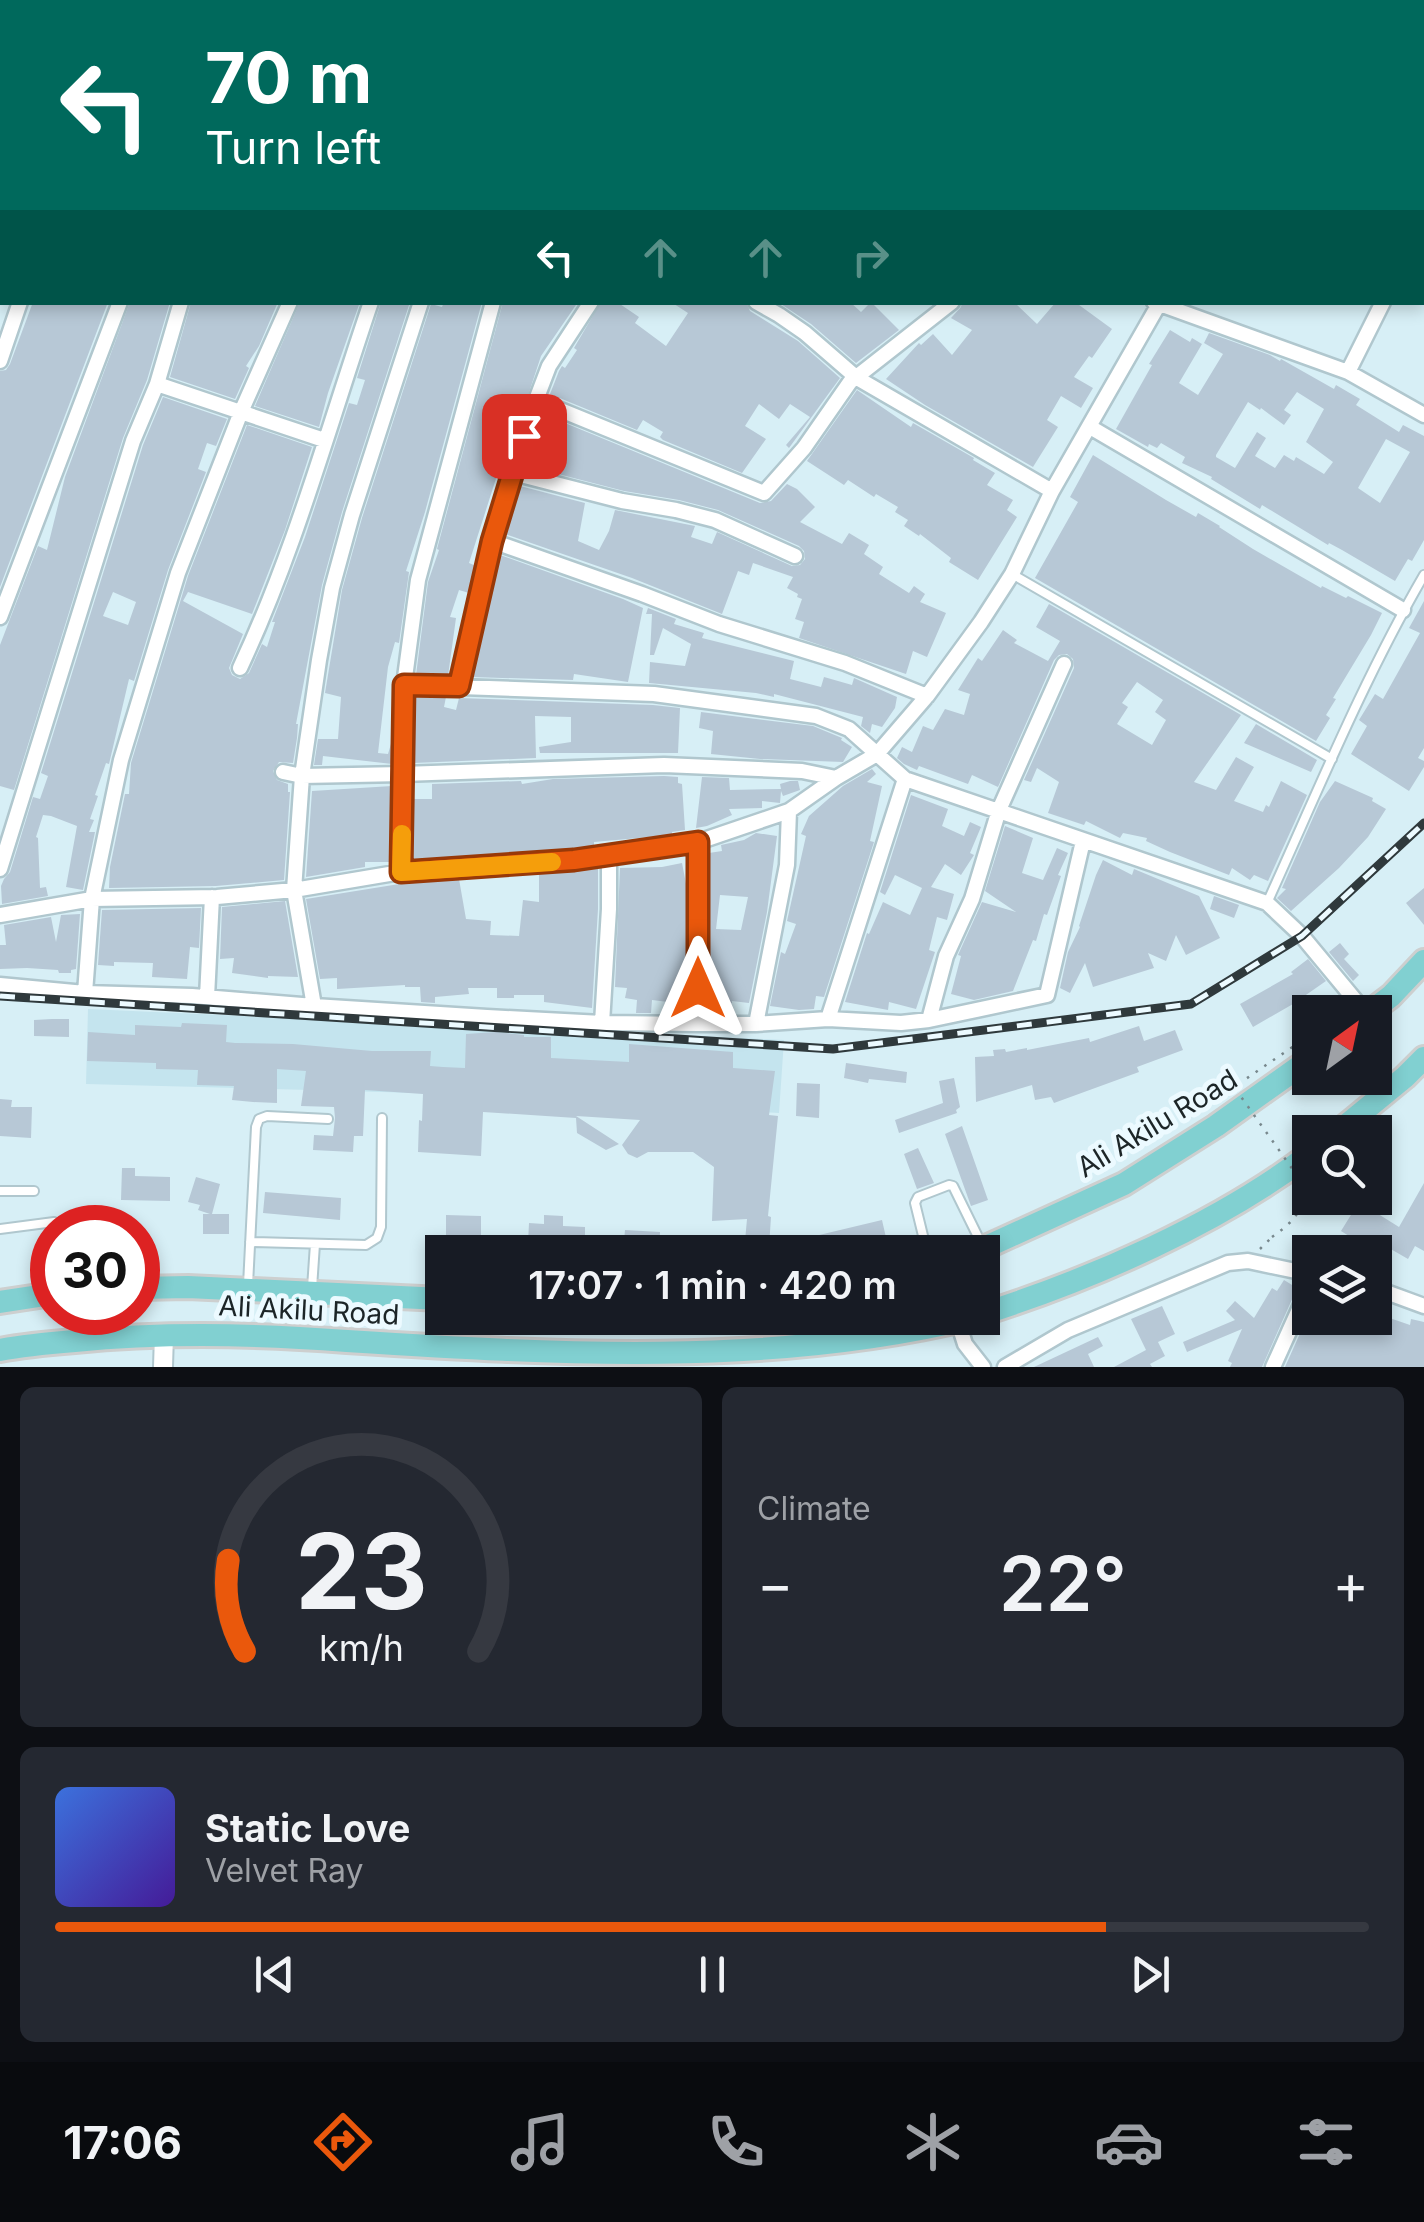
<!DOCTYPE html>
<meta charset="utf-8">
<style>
:root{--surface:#171b24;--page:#242831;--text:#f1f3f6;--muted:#9ea1a6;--line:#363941;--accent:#ea580c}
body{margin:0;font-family:Inter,sans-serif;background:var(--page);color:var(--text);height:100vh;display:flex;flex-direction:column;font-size:38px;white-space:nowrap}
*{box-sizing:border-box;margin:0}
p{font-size:32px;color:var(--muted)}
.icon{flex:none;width:55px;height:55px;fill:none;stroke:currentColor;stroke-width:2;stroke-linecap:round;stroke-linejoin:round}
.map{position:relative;height:1367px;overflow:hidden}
.side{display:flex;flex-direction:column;gap:20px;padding:20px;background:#0d0f14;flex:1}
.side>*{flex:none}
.hud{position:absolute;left:0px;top:0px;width:1425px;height:305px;box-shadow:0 5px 15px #0003;background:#00695c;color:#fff;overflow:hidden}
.needle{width:65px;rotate:33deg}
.buttons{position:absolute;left:1292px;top:995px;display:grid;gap:20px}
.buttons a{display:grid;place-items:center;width:100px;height:100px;border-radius:0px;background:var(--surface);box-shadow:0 5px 15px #0003;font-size:50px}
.speed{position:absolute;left:30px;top:1205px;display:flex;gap:20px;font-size:50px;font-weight:700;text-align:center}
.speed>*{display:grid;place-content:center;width:130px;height:130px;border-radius:50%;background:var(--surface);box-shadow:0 5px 15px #0003;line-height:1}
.speed .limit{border:15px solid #d22;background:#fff;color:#111}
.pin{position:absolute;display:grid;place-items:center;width:85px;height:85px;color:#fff;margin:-42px;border-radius:20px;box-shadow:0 5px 15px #0006}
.me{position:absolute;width:110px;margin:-55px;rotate:0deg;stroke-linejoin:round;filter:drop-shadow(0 0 8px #0008)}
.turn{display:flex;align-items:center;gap:35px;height:210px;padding:0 40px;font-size:45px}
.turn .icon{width:130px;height:130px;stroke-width:2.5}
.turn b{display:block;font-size:70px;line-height:85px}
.lanes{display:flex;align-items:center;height:95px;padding:0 40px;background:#0003;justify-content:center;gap:50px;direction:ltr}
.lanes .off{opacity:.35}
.big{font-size:75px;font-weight:600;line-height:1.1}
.side .card{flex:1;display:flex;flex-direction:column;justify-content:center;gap:15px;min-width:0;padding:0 35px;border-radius:15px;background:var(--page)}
.side .dial{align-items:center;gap:0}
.dial svg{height:260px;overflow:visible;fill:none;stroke:var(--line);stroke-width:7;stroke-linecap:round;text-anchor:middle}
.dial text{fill:var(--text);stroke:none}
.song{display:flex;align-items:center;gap:30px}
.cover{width:120px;height:120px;border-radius:15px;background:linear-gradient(135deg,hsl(220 70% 55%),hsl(260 70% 35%))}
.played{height:10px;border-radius:5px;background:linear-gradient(90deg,var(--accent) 80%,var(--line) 80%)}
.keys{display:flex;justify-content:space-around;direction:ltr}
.heat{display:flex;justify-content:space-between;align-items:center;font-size:55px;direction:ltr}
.side .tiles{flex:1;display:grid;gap:20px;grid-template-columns:1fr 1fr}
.card:last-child{grid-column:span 2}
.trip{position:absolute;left:425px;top:1235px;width:575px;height:100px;border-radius:0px;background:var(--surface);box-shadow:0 5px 15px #0003;font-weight:600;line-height:100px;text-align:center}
.dock{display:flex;height:160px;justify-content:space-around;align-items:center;background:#090b0e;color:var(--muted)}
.dock .icon{width:70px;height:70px}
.dock .current{color:var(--accent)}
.dock b{font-size:45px;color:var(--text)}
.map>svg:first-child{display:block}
.built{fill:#c4e4ee}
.building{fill:#b7c8d6;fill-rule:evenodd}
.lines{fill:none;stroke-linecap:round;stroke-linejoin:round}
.service-casing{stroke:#b0c7ce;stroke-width:12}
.minor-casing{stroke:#b0c7ce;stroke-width:19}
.tertiary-casing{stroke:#b0c7ce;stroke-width:22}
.primary-casing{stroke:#cdcfcf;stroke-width:28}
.path{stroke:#78888d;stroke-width:2.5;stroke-dasharray:2.5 8;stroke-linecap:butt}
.service{stroke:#fff;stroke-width:8}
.minor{stroke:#fff;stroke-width:14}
.tertiary{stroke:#fff;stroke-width:18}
.primary{stroke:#81d0d1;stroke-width:22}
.rail-casing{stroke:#2f393c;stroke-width:9}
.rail{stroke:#ecfaff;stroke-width:5;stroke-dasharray:15;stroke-linecap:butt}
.path-bridge{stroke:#78888d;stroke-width:2.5;stroke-dasharray:2.5 8;stroke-linecap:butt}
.route-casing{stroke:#983908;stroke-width:25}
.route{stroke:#ea580c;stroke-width:18}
.slow{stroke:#f59e0b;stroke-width:18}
.labels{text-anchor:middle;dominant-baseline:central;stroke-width:10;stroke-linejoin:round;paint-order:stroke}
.street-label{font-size:28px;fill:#1c2527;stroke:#ecfaff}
</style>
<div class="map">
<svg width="1424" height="1367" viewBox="0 0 1424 1367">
<rect width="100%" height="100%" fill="#d7eff6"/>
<path class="built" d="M88,1009L784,1040L779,1113L418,1093L86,1084Z"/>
<path class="building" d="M33,302H108L0,587V371L6,370L10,364Z
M130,302H170L147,380L123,438L14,790L0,786V645L38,546L47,550L65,477Z
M191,302H278L259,346L246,366L249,368L235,399L170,377Z
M300,302H360L328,393L319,427L255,406Z
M381,302H410L342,512L322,585L296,724H298L297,738L293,763L279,762L273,771L277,780L288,784V792H290L284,880L216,886L109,888L110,867L125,794H129L131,763L188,576L247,425L312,447L285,530L252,614L188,592L183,601L243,634L229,668L232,675L240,679L249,673L262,644L267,647L275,622H272L305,537L349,403L357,405L365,380L357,378Z
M444,302H482L425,512L406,571L409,572L399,643L395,642L388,667L378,753L388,754L393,737L392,764L323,756L322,765H314L318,739H338L341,697L325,693L342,590L362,518L431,304L442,307Z
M503,302H578L541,356L505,465L501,463L469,563L476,566L469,593L459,590L450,617L456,618L448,676L416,675L428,582L439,550L437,549Z
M601,302H617L639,317L635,323L666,346L688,313L671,302H746L750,311L798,341L840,378L789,448L786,445L810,417L790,404L779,419L759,404L745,426L766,439L742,473L663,440L660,437L663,432L643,420L637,430L550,394L559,371L562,366L565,368L577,350L574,348Z
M778,302H850L861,312L871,302L899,330L856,363L811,324Z
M962,302H1014L1037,324L1056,302H1075L1112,329L1092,358L1089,356L1074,377L1093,388L1081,408L1061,396L1047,420L1058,427L1033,467L925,405L886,379L919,343L921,345L933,334L952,355L972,330L951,318L961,307Z
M1170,330L1190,342L1192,338L1202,344L1179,383L1198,395L1223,354L1204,343L1209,333L1270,355L1280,361L1281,359L1334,389L1336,385L1360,399L1356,405L1399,432L1403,425L1424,436V540L1412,561L1408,559L1395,581L1342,550L1329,543L1328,545L1262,505L1260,509L1211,479L1212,477L1182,463L1185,457L1161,443L1157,448L1149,444L1148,447L1116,429L1152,365L1149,364ZM1297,392L1324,409L1306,442L1333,462L1324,474L1296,457L1294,461L1284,455L1275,468L1255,456L1266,438L1257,432L1235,468L1216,457V455L1248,402L1260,410L1261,408L1284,425L1291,415L1284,410ZM1386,439L1410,452L1380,503L1358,488Z
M857,390L911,427L913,423L974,458L973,460L995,473L987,485L1013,500L1007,510L1017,517L978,580L949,562L951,558L920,534L919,536L904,526L908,520L895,512L898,507L876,494L874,497L848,480L844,485L807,461Z
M163,397L227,419L216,446L207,443L198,469L206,472L168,570L134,681L129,679L109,764L106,763L95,795L98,796L90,819L94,820L89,832H95L83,890L66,887L77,826L51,816L43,815L36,837L38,838L40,888L46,887L48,896L2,904L1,886L4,879L10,872L33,797L40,799L48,776L41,773L143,445ZM113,592L136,602L128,625L103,616Z
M543,414L760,503L771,501L787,484L797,489L815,507L800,522L842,544L849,533L869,545L864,554L883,567L879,574L909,593L914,586L925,594L920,602L946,613L927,657L913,651L906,674L799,638L804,622L795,619L802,599L797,597L798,594L787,588L793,577L753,563L749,575L738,571L722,614L632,578L505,534L520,486L585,503L578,541L599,550L609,531L615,510L695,526L691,537L712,544L717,532L792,566L800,565L805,559L804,551L799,546L718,510L679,500L624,491L527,466Z
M1093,455L1166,500L1196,517L1198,513L1220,526L1219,527L1253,549L1321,588L1322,586L1346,598L1348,596L1382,613L1371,635L1333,698L1336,699L1326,715L1330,718L1316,741L1035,578L1078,502L1070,497Z
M500,555L623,599L643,608L628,682L574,674L573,680L472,677Z
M1424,601V748L1418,758L1424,761V767L1409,791L1351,754L1367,726L1359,720L1375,694L1383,699L1420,633L1409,628Z
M1049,604L1241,715L1194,782L1216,790L1236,757L1254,767L1234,801L1263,812L1266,805L1269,807L1281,781L1307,795L1268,881L1254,875L1250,880L1232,868L1229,875L1170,852L1146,841L1147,838L1123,833L1120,838L1086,821L1084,825L1048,813L1059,782L1037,768L1031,782L1024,780L1074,668L1073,659L1067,654L1059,655L1054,660L998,787L972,775L968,784L919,766L917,770L904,764L897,758L902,747L912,752L923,726L933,730L945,709L964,715L970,694L958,690L978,658L982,661L1003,630L1017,640L1014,643L1048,661L1060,641L1036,627ZM1137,682L1163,700L1155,712L1166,720L1152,745L1117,724L1128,707L1122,703Z
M648,608L676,619L674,624L704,633L702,638L794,661L790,679L821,687L824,677L852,685L854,678L897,697L895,708L882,727L872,724L870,733L861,726L863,717L774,694V697L756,693L649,683L650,662L685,666L691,644L663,628L654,655H650L652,614H646Z
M414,696L446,697L444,707L456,710L459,698L653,705L680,708L678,753H540L539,747L571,742V717L535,716L536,758L413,763Z
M701,712L813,726L842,738L841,740L852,747L843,762L760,759L711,754L713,731L699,728Z
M1256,724L1317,760L1311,772L1244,743Z
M872,769L876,774L867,782L882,786L870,841L874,842L824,997L816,996L814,1009L799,1010L770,1006L781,952L785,954L796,924L787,921L806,836L801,834L809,816L843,786Z
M664,776L678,777V783L682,784L685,830L672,832V835L594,842V845L573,849L412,861L413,799H432V784L521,781L522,784L553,779Z
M702,777L729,778L730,790L781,789L780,784L790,781H798L800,790L783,796L781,791L780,803L762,801V808L729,809L732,815L707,826L696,828Z
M1335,781L1373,798L1372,801L1386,809L1368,837L1339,868L1291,911L1277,898L1286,889L1282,888L1320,802Z
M392,786L391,862H365V867L306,877L312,791Z
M911,795L948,809L942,826L964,836L970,822L981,827L970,853L974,855L961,875L945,864L931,887L954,894L947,920L937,917L929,950L935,952L916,1009L889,1002L888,1010L845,1002L867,933L869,934L883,902L910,915L922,888L895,875L885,895L880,892Z
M1005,826L1033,838L1022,873L1043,880L1057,848L1068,853L1058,875L1061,876L1047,915L1044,914L1036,941L1033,940L1013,991L974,1000L951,994L961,956L958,955L982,902L1016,912L985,891Z
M756,833L777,836L767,912L749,1003L732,1001V1003L709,1002V853L722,851L721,845L744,840ZM720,895L748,897L741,930L716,929Z
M1103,860L1132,875L1134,869L1199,896L1220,938L1186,955L1176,935L1166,961L1148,953L1154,968L1093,987L1085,963L1070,993L1060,988L1068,952L1080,927L1079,926L1096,875Z
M682,863L687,889V1001L684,1000V1004L652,1000L651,1013H636L637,1000L625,998L627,988L615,987L620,868L662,867Z
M598,868V909L592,1008L544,1002V995H514V998H497V988H468L469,994L435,997V1003L421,1002L420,987H405V985L337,989V978L320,979L306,899L418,881L459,879L466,919L491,921L490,935L519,936L523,900L539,902V873Z
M1424,888V925L1406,903Z
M1214,896L1239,905L1234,918L1210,909Z
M285,901L298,977L268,976V978L232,973L234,958L220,959L222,907Z
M201,908L199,948L190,947L187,979L152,977L153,963L114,962V966L98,965L102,910Z
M80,914L76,969L71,970V973H59L58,970L27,968L0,969V945H6L4,925L51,917L56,942L61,915Z
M1340,943L1349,954L1344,959L1359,975L1353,981L1329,952Z
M1308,959L1326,981L1303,997L1308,1005L1297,1011L1293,1004L1253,1027L1240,1004L1293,974L1291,972Z
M52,1019H69V1037L34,1036V1020Z
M182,1023L227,1025L226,1042L235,1043L293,1044L372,1051H431L430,1066L443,1067L465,1068L466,1034L496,1032L524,1035V1037H551V1058L629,1062V1044L733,1052V1068L775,1071L769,1115L778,1116L768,1216L771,1217L769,1247L882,1220L887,1242L845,1252H744L747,1219L712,1221L714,1167L693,1152H648L637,1158L628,1154L622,1145L640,1120L576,1116L619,1144L606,1150L577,1133L576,1118L483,1112L481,1156L418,1152L419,1120L422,1121L423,1094L365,1090L363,1136H354L353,1152L313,1150L314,1135L333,1136L335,1118L334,1107L301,1106L306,1071L277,1069V1103L253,1102L232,1100L234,1086L197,1085L198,1070L156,1069V1063L87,1061L88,1032L135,1035V1025L181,1027Z
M1139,1026L1144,1041L1175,1030L1183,1050L1137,1067L1139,1072L1054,1103L1051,1097L1035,1100L1032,1085L976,1102L975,1057L994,1056L993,1050L1005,1049L1006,1052L1027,1048V1050L1089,1038L1090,1042Z
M846,1063L907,1072L906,1083L869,1079L868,1083L844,1078Z
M954,1078L960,1107L956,1110L957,1113L899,1133L895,1120L943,1103L939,1081Z
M797,1083L820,1084L819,1118L796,1116Z
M0,1099L12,1100L11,1107H32L31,1138L0,1136Z
M962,1126L988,1200L971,1206L945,1134Z
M918,1148L934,1183L917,1189L904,1154Z
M122,1168H135V1176L170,1177V1201L121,1200Z
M196,1177L220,1184L212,1214H229V1234H203V1214H210L198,1210L200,1205L188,1202Z
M1424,1183V1251L1415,1246L1408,1259L1382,1244L1376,1253L1341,1231L1359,1202L1399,1227Z
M265,1192L341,1198L340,1220L263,1213Z
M446,1215L481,1216V1240L446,1239Z
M544,1215L563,1216V1226L585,1227V1235H599V1247L528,1243L529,1223L544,1224Z
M625,1230L660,1232L659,1252H623Z
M1284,1280L1297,1288L1262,1367H1230L1232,1363L1228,1361L1242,1329L1187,1352L1183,1342L1235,1320L1226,1311L1235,1301L1254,1318L1272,1288L1277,1291Z
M1162,1306L1175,1334L1158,1342L1165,1356L1150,1364L1152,1367H1114L1146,1350L1131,1319Z
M1310,1311V1318H1375V1313L1410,1325L1411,1319L1424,1322V1367H1285Z
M1098,1337L1103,1346L1088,1354L1094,1367H1034Z"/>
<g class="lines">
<defs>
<path id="service" d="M1012,574L1332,759
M1267,903C1317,793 1363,680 1424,575
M0,1191H34
M0,1229L54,1222
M250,1242L366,1245L377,1238L381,1227L382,1118
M927,1252L915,1203L918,1197L949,1185L953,1186L982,1245
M248,1285L256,1127L259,1119L267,1116L328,1119
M312,1288L315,1244"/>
<path id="minor" d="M418,0L424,2
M651,0L656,2
M987,0L993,2
M1244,0L1249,2
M1373,0L1378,2
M680,2L681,0
M789,2L790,0
M871,2L873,0
M972,2L974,0
M1003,2L1004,0
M1156,2L1158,0
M1331,2L1333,0
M1422,27L1424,28
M0,152L2,147
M1422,224L1424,221
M756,302L779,315L805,333L857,378L1052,491
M1154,302L1348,372L1424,415
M0,361L20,302
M1348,372L1383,302
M157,384L324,440
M536,400L764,493L804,448L850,382L952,302
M1090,427L1403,610
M513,473L622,501L676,510L715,520L795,556
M492,541L642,594L719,624L845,663L927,696
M0,617L120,302
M240,668C295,551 329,425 371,302
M404,685L654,694L816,716L849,729L905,779L1267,903L1302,936L1365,1012
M459,686L492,541L536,400L549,366L591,302
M283,772L302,776L403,774L664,765L802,771L836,778
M698,842V1024
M0,869L133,441L157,384L181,302
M401,872L404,685L418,580L493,302
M0,915L92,899L217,897L294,890L401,872L574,860L698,842L789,811L836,778L877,754L927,696L981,622L1012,574L1052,491L1159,304
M0,985L85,993L192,996L314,1006L487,1017L602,1023L698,1024H756L828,1019L901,1023L929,1020L1047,995L1083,841
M85,993L92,899L121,760L178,573L241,412L290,302
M207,997L212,897
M314,1006L294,890L302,776L319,660L332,588L352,515L421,302
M828,1019L905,779
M929,1020L946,956L972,899L999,810L1064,664
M602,1023L609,909V855
M756,1024L787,865L789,811
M1375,1288L1424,1306
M958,1322L965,1344L983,1367
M1005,1367L1068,1330L1228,1263L1248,1261L1310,1274
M1273,1367L1310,1285"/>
<path id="tertiary" d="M163,1367L164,1335"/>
<path id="primary" d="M1370,1012L1391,996L1424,961
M1338,1132L1405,1077L1424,1058
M975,1252L1124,1184L1216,1126L1310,1059
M138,1288L188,1287L442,1299
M0,1302L52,1294
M982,1314C1092,1279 1218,1224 1310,1154
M0,1350C25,1345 50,1343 75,1341C166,1332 256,1334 347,1341C553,1354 770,1367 971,1318"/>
</defs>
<use href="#service" class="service-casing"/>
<use href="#minor" class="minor-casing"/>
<use href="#tertiary" class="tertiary-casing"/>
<use href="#primary" class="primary-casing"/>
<path class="path" d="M1198,1108L1234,1087
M1260,1249L1272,1237"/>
<use href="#service" class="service"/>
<use href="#minor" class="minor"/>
<use href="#tertiary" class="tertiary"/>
<use href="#primary" class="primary"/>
<defs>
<path id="rail" d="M0,996L833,1049L1191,1004L1302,936L1424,823"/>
</defs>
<use href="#rail" class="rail-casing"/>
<use href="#rail" class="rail"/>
<path class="path-bridge" d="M1272,1237C1293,1222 1308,1209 1301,1181L1234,1087L1310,1035"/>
</g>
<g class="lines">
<defs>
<path id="route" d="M524,436L492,541L459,686L404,685L401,872L574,860L698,842V988"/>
</defs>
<use href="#route" class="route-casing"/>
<use href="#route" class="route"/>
<path class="slow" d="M402,834L401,872L552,862"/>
</g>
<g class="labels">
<g class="street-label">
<text transform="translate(1157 1123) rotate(-31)">Ali Akilu Road</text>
<text transform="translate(309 1310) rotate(3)">Ali Akilu Road</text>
</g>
</g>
</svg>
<div class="buttons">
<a><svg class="needle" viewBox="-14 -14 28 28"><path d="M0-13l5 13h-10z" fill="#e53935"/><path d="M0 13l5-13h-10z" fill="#9ea1a6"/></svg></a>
<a><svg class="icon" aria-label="search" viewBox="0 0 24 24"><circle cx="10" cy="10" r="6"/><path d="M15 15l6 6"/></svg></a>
<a><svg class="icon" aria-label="layers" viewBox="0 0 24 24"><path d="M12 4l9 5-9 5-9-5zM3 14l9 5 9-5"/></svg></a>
</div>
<div class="speed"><div class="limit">30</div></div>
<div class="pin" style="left:524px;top:436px;background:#d93025"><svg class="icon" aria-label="arrive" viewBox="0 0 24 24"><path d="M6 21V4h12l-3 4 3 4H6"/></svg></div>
<svg class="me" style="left:698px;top:988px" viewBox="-20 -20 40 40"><path d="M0-17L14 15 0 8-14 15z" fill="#ea580c" stroke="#fff" stroke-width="4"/></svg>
<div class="trip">17:07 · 1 min · 420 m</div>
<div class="hud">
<div class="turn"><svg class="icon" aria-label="left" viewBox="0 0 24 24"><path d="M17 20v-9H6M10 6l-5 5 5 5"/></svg><div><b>70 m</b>Turn left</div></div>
<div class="lanes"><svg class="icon" aria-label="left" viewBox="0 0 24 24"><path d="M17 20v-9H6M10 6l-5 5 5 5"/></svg><svg class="icon off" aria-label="ahead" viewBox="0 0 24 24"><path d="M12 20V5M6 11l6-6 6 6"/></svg><svg class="icon off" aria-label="ahead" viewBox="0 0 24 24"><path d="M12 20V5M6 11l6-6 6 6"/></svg><svg class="icon off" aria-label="right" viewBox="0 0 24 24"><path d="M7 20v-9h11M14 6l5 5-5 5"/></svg></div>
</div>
</div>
<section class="side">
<div class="tiles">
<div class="card dial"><svg viewBox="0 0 100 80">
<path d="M14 69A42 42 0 1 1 86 69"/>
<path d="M14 69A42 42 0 0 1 9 41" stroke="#ea580c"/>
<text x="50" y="56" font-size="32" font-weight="700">23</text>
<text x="50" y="72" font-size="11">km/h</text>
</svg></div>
<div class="card"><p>Climate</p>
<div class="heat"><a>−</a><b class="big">22°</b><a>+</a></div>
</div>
<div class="card">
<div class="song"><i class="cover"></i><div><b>Static Love</b><p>Velvet Ray</p></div></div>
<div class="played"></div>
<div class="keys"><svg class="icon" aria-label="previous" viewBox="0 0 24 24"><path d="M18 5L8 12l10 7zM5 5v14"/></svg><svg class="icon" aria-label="pause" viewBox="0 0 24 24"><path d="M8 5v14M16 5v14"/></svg><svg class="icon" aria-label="next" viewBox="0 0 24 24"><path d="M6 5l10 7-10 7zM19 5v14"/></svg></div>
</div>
</div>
</section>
<nav class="dock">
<b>17:06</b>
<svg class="icon current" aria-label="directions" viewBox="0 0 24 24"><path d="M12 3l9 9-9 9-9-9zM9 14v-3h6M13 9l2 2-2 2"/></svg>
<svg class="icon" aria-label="music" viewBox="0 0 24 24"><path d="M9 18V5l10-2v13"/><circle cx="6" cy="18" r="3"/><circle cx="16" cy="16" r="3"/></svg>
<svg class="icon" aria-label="phone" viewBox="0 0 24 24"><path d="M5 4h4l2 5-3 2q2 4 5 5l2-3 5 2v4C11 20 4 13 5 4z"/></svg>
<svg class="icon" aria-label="climate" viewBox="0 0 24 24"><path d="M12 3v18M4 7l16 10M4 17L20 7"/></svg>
<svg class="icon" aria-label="car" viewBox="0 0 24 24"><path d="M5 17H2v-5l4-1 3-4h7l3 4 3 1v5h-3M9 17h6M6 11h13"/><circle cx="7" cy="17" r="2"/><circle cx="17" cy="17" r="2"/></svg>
<svg class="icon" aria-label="filters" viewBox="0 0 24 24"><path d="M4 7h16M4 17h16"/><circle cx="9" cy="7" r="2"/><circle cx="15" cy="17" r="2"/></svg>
</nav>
